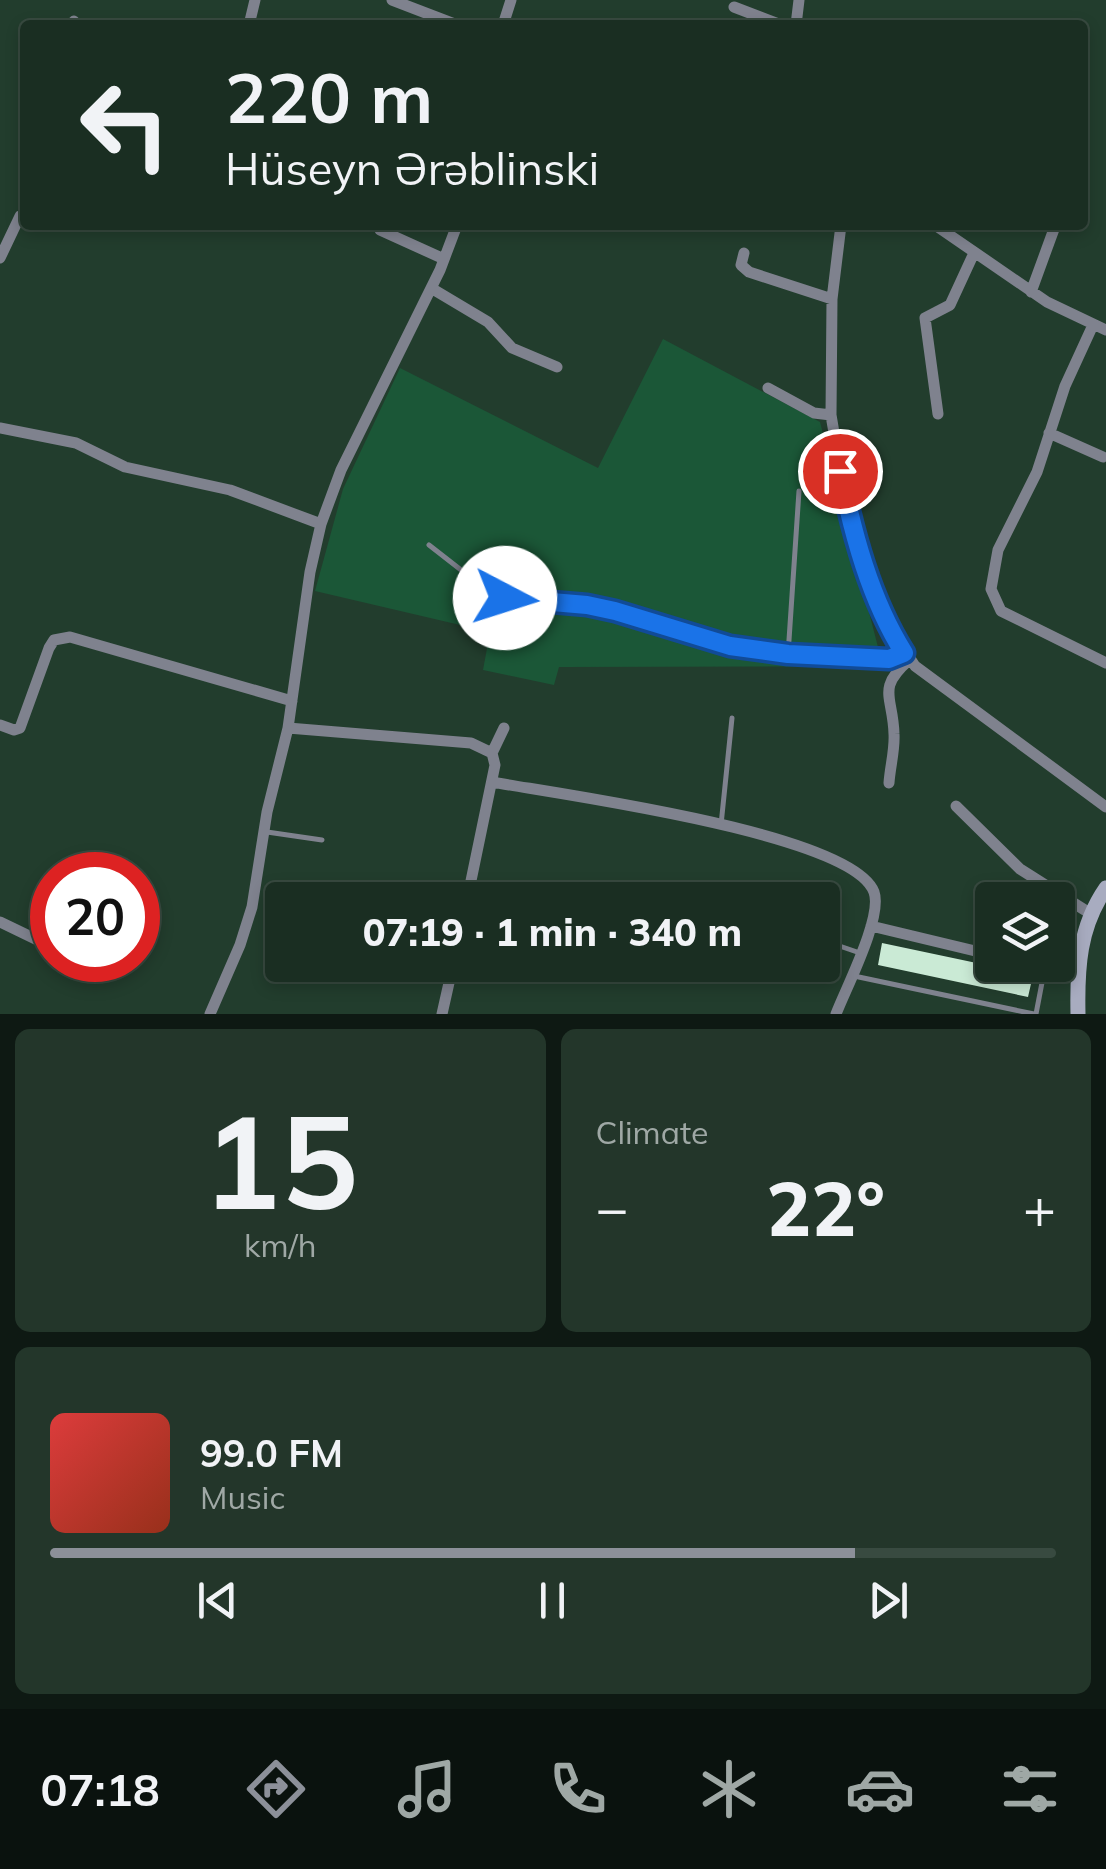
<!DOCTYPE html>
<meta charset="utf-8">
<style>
:root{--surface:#1a2e22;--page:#23362a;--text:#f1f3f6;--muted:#9fa8a5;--line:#384a40;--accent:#8c9099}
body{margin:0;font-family:Mulish,sans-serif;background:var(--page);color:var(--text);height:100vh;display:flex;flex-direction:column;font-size:38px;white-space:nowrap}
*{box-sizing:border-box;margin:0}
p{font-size:32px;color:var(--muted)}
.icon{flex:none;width:55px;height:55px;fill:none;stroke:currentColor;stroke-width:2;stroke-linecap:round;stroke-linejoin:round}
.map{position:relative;height:1014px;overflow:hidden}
.details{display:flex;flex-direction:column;gap:15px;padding:15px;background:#0e1913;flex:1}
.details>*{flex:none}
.top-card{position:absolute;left:20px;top:20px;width:1068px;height:210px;border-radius:10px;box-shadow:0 5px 15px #0003,0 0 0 2px var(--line);background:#1a2e22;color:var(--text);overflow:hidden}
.fabs{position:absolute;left:975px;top:882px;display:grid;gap:20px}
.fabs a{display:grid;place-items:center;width:100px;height:100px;border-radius:10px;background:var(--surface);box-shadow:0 5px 15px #0003,0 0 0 2px var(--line);font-size:50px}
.speed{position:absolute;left:30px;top:852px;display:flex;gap:20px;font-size:50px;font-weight:700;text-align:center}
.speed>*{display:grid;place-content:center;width:130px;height:130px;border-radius:50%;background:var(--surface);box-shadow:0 5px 15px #0003,0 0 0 2px var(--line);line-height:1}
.speed .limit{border:15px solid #d22;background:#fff;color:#111}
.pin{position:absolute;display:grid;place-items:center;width:85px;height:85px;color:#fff;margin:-42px;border:5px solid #fff;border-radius:50%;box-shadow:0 2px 10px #0007}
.me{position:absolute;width:110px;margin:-55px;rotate:95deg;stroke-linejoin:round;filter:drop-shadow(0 0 8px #0008)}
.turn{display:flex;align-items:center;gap:35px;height:210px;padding:0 40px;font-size:45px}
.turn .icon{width:130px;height:130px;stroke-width:2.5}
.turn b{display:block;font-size:70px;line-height:85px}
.big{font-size:75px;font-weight:800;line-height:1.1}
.details .card{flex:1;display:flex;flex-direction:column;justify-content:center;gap:15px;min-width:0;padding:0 35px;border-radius:15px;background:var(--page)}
.details .dial{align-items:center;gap:0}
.dial b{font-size:130px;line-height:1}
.song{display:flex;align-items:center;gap:30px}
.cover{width:120px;height:120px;border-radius:15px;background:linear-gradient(135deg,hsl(0 70% 55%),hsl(10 70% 35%))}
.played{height:10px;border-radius:5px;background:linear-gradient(90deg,var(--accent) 80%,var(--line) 80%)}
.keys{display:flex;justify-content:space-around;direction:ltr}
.heat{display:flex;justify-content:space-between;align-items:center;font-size:55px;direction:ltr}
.details .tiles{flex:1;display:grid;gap:15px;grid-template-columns:1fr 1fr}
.card:last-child{grid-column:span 2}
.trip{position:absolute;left:265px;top:882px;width:575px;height:100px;border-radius:10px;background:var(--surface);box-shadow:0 5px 15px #0003,0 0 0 2px var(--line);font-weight:800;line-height:100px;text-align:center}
.tabs{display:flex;height:160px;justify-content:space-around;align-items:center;background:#0a120e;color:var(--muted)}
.tabs .icon{width:70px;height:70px}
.tabs .on{color:var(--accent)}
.tabs b{font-size:45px;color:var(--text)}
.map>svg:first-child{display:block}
.green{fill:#1b5737}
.building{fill:#caead5}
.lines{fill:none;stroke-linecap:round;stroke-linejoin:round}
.lane{stroke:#7f828e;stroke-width:5}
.street{stroke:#7f828e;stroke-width:11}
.secondary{stroke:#a8acc0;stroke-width:15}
.route-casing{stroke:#114b97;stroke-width:25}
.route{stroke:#1a73e8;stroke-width:18}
</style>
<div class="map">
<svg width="1106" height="1014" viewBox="0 0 1106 1014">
<rect width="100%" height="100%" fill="#223d2d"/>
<path class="green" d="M663,339L820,422L879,651L888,652L890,666L559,667L554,685L483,670L490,632L315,591L343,489L400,368L598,468Z"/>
<path class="building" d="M1064,913L1073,915L1062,959H1058V940Z
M882,943L1033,975L1028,997L878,965Z"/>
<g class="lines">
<path class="lane" d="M429,545L488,591L505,598L587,605L706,641L788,655L875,660L904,653
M788,655L799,491
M721,825L732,718
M267,832L322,840
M822,940L860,953
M854,976L1034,1014
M1036,1014L1045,967"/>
<path class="street" d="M392,0L457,25
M734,7L781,25
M73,25L74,21
M249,25L255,0
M503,25L511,0
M796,25L799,0
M841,225L832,299L831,415L844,492L880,613L915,666L1106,807
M935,225L1047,302L1106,330
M380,230L444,259
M744,253L741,265L749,272L832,299
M0,258L20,216
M431,288L488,322L512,348L557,367
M1031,292L1054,229
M1093,325L1065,386L1037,472L998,550L991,589L1001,611L1106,663
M768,388L814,413L831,415
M938,414L925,318L950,305L974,253
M0,428L76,443L125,467L230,490L321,524
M1049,433L1103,457
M0,725L14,730L20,728L49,648L54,640L70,637L292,701
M288,728L471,743L492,753L495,765L467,900
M492,753L504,728
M492,782C558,794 852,833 874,892C883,917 846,988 836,1014
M889,783C890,767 895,750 894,734C893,696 876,689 909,660
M956,806L1020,869L1091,914
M0,922L52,947
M871,926L992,955
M1035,965L1078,971
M210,1014L240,945L252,907L267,812L288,728L310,572L321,524L341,470L440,270L457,225
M442,1014L453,965"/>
<path class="secondary" d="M1078,1014C1077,968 1079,927 1106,888"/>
</g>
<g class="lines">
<defs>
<path id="route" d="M505,598L587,605L615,611L730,646L788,654L889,659L904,653C870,599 853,534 840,471"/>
</defs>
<use href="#route" class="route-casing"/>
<use href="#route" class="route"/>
</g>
</svg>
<div class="fabs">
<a><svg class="icon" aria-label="layers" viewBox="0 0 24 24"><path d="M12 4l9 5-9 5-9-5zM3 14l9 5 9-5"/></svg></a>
</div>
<div class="speed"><div class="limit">20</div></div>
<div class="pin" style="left:840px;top:471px;background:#d93025"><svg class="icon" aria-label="arrive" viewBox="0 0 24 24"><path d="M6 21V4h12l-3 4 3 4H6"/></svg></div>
<svg class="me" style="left:505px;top:598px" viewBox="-20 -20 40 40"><circle r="19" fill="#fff"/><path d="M0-13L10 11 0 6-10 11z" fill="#1a73e8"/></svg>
<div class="trip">07:19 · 1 min · 340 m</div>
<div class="top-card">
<div class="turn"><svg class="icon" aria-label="left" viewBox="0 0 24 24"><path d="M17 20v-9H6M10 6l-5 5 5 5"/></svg><div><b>220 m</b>Hüseyn Ərəblinski</div></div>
</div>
</div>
<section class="details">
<div class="tiles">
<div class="card dial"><b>15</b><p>km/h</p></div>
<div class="card"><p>Climate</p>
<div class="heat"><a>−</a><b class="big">22°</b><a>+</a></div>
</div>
<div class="card">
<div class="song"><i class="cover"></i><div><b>99.0 FM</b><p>Music</p></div></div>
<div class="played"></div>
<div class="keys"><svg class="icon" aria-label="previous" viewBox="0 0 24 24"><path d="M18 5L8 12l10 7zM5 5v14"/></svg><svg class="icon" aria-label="pause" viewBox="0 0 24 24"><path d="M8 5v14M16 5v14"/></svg><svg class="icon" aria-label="next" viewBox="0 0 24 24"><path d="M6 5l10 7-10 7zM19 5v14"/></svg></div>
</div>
</div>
</section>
<nav class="tabs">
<b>07:18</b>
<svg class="icon on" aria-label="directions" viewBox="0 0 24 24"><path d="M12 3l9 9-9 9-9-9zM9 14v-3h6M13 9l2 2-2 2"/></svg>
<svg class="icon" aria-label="music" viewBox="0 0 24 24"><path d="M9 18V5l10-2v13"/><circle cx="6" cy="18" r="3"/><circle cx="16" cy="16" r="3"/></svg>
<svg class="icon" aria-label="phone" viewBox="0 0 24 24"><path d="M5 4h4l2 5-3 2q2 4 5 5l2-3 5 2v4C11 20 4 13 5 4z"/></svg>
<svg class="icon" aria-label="climate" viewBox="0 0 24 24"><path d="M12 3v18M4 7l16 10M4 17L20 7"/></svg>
<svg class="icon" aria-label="car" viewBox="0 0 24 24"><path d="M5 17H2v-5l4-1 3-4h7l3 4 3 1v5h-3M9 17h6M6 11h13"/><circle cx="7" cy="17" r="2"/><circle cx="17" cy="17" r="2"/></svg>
<svg class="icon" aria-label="filters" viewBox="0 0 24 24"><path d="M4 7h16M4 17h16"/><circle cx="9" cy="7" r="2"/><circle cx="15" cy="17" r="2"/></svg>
</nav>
